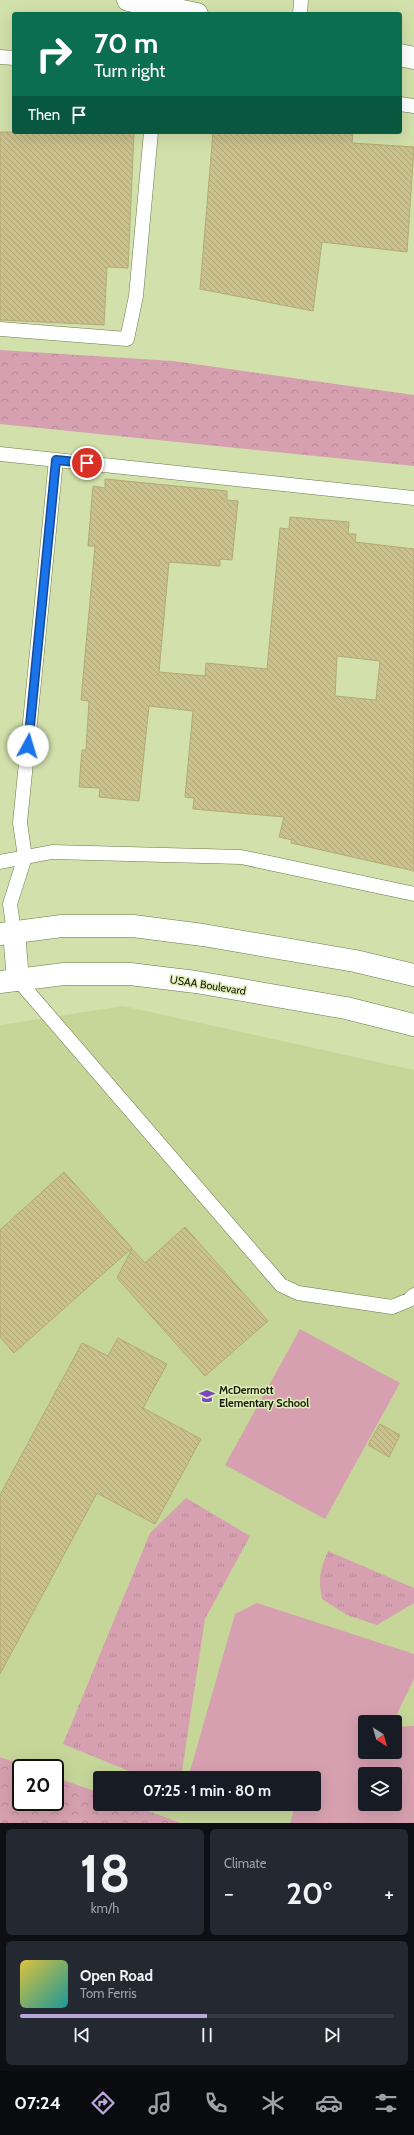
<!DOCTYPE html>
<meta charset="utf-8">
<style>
:root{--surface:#171b24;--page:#242831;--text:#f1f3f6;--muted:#9ea1a6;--line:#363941;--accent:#bba6dd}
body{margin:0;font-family:Cabin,sans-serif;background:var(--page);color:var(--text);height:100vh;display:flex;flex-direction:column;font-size:15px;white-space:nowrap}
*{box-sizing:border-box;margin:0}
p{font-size:13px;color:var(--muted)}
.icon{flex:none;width:22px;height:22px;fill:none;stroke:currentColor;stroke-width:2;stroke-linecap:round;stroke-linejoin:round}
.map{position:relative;height:1823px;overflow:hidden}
.panel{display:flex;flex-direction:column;gap:6px;padding:6px;background:#0d0f14;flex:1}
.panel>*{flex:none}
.banner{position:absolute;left:12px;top:12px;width:390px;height:122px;border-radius:4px;box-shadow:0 4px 16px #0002;background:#0b6e4f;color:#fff;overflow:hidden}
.needle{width:26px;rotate:143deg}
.controls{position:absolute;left:358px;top:1715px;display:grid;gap:8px}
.controls a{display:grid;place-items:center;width:44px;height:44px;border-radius:4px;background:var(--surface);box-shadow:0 4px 16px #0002;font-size:20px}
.speed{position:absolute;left:12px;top:1759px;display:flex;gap:8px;font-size:20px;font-weight:700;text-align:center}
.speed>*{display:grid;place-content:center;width:52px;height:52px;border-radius:50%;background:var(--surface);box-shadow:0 4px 16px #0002;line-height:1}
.speed .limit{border:2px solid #111;border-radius:6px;background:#fff;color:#111}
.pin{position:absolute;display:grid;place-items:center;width:34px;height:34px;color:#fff;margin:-17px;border:2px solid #fff;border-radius:50%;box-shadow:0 1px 4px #0007}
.me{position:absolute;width:44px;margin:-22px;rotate:6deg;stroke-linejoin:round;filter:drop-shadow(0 0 3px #0008)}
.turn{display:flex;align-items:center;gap:14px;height:84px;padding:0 16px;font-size:18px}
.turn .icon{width:52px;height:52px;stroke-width:2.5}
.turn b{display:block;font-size:28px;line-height:34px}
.then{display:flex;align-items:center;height:38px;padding:0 16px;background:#0003;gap:8px;font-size:15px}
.big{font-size:30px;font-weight:700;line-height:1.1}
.panel .card{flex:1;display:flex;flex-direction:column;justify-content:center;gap:6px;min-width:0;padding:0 14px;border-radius:6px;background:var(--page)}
.panel .dial{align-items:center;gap:0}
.dial b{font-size:52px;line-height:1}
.song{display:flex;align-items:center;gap:12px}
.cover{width:48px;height:48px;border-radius:6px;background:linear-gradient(135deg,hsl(50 70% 55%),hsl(180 70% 35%))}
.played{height:4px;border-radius:2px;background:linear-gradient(90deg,var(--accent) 50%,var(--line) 50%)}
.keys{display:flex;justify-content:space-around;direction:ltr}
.heat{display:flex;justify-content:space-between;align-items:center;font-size:22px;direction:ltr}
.panel .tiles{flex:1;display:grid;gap:6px;grid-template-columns:1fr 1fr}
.card:last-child{grid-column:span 2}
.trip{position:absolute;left:93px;top:1771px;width:228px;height:40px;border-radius:4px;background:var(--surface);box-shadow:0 4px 16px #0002;font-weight:700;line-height:40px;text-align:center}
.menu{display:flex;height:64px;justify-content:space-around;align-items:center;background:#090b0e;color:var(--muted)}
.menu .icon{width:28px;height:28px}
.menu .current{color:var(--accent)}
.menu b{font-size:18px;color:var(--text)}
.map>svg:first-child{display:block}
.built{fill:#c6d699;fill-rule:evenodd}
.grass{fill:url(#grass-tufts)}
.forest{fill:url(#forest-crowns)}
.pitch{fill:#d7a0b0;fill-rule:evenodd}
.building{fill:url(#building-back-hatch);stroke:#b3aa75;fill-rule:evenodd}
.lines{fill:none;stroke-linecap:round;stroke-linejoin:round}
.service-casing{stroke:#6c7847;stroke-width:15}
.minor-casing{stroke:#6c7847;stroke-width:23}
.tertiary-casing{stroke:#6c7847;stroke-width:23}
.service{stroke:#fff;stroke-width:14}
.minor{stroke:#fff;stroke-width:22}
.tertiary{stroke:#fff;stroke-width:22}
.route-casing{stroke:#114b97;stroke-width:10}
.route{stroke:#1a73e8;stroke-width:7}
.labels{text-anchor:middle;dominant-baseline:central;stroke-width:3;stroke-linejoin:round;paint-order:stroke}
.street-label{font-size:11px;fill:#191d09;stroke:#dfedb8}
.poi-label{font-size:11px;font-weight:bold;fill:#191d09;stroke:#dfedb8;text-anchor:start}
</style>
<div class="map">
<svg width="414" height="1823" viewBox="0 0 414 1823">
<defs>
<pattern id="grass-tufts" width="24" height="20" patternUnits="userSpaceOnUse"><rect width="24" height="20" fill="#d7a0b0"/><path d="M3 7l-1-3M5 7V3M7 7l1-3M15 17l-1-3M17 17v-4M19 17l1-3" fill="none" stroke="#b88996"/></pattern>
<pattern id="forest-crowns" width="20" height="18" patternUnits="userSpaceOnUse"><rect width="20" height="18" fill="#d7a0b0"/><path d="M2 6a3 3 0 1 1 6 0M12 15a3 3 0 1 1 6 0" fill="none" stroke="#b88996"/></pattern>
<pattern id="building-back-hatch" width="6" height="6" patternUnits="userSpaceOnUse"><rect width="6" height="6" fill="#cac18c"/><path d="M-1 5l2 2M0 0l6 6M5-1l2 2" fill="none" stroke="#ada577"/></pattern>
</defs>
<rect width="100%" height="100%" fill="#d2e0ab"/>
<path class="built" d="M123,1006L414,1070V1823H181L129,1804H314V1778H100V1793L55,1777V1768H31L0,1757V1025ZM365,1722H395V1752H365ZM365,1774H395V1804H365Z"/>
<path class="grass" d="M186,1498L250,1536L205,1619L181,1778H146L63,1744L150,1533Z
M328,1551L414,1588V1603L377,1625L347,1615L322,1599C318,1578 320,1570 328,1551Z"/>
<path class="forest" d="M0,350L173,361L414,395V466L0,424Z
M0,1757L31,1768H21V1802H55V1777L100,1793V1804H129L181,1823H0Z"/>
<path class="pitch" d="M300,1329L400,1383L325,1519L225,1465Z
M257,1603L414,1654V1679L393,1722H365V1752H395V1727L414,1726V1823H290L294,1810L298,1804H314V1778H188L235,1614ZM365,1774H395V1804H365Z"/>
<path class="building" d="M0,132H134L128,268L107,267L104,325L0,320Z
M213,132H353L352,143L414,147L407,252L322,242L313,311L200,289Z
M105,479L227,491V500L238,501L232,560L220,559V566L169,562L159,672L205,676L206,663L267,669L280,528L289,529L290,517L349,522L348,534H356L355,542L414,549V871L291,843L292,840L279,837L284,817L193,809L194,798L185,797L193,711L149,706L139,801L99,797L100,788L79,787L82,750H86L89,701L81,700L95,546H88L93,486L105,488ZM337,656L380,661L376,700L335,696Z
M64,1172L132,1248L14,1353L0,1337V1230Z
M185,1227L268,1321L205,1376L117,1278L132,1249L145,1263Z
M118,1338L167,1364L143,1408L201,1439L155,1524L97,1493L0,1674V1495L82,1343L108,1356Z
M380,1424L400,1435L389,1457L368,1445Z"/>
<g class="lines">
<defs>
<path id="service" d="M300,14L301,0
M0,57L14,58
M400,104L414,106
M0,329L127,339L136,296L151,132
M0,454L414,498
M0,862L52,852L241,857L414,894
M14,932L10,904L25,857L20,823L56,460
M18,980L281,1285L298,1293L392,1307L409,1300L414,1295"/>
<path id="minor" d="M128,0L197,14
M400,55L414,58
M14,932L18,980"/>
<path id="tertiary" d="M0,934L62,926H133L203,935L355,961L414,975
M0,982L64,974H130L196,982L346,1008L414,1025"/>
</defs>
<use href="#service" class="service-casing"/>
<use href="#minor" class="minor-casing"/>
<use href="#tertiary" class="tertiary-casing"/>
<use href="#service" class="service"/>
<use href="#minor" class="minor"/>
<use href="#tertiary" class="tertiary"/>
</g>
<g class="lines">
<defs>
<path id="route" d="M28,746L56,460L87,463"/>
</defs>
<use href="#route" class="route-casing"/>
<use href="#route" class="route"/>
</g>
<defs>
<symbol id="school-bare" viewBox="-9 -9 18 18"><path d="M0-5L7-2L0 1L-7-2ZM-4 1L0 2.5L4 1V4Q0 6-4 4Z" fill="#7a47bf" stroke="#dfedb8" stroke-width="2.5" paint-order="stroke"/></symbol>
</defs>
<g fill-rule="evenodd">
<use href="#school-bare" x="196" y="1385" width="22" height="22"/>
</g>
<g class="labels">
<g class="street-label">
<text transform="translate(208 985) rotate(9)">USAA Boulevard</text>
</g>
<g class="poi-label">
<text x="219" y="1390">McDermott<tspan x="219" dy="13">Elementary School</tspan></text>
</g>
</g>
</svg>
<div class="controls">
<a><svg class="needle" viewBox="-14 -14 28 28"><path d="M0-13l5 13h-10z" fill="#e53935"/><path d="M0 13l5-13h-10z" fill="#9ea1a6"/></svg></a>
<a><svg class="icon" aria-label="layers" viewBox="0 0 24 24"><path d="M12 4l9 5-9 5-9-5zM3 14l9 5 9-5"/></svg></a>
</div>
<div class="speed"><div class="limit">20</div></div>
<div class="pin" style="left:87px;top:463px;background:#d93025"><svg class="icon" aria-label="arrive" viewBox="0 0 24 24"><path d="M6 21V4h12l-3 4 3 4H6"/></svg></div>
<svg class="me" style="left:28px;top:746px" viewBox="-20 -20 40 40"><circle r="19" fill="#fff"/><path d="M0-13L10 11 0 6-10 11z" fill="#1a73e8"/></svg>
<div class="trip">07:25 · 1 min · 80 m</div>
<div class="banner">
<div class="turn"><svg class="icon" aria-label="right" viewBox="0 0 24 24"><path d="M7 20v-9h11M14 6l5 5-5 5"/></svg><div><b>70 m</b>Turn right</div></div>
<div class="then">Then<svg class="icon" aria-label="arrive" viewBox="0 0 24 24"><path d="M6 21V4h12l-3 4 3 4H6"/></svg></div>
</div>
</div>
<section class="panel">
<div class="tiles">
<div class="card dial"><b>18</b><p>km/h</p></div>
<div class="card"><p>Climate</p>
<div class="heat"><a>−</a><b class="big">20°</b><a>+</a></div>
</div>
<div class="card">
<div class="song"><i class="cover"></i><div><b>Open Road</b><p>Tom Ferris</p></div></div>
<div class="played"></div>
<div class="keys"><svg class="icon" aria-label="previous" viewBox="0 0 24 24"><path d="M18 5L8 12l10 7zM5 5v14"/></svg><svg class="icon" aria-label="pause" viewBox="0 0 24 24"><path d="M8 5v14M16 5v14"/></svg><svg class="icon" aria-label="next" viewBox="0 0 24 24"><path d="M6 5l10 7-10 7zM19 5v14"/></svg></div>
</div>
</div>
</section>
<nav class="menu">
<b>07:24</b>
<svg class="icon current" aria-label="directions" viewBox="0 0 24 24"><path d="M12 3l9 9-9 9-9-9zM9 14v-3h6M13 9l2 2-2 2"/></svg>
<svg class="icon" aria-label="music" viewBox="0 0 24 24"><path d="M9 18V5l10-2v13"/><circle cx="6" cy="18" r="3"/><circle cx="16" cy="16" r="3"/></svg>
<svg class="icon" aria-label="phone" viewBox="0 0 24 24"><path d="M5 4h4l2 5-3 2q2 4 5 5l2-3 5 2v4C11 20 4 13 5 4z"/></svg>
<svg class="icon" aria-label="climate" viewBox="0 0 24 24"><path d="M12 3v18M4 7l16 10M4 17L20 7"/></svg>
<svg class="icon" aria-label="car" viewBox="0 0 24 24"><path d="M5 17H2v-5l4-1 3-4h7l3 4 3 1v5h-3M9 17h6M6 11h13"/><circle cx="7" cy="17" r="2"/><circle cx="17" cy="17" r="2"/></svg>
<svg class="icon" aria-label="filters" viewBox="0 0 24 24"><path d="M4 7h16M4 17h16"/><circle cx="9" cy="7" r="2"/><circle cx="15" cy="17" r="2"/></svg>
</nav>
